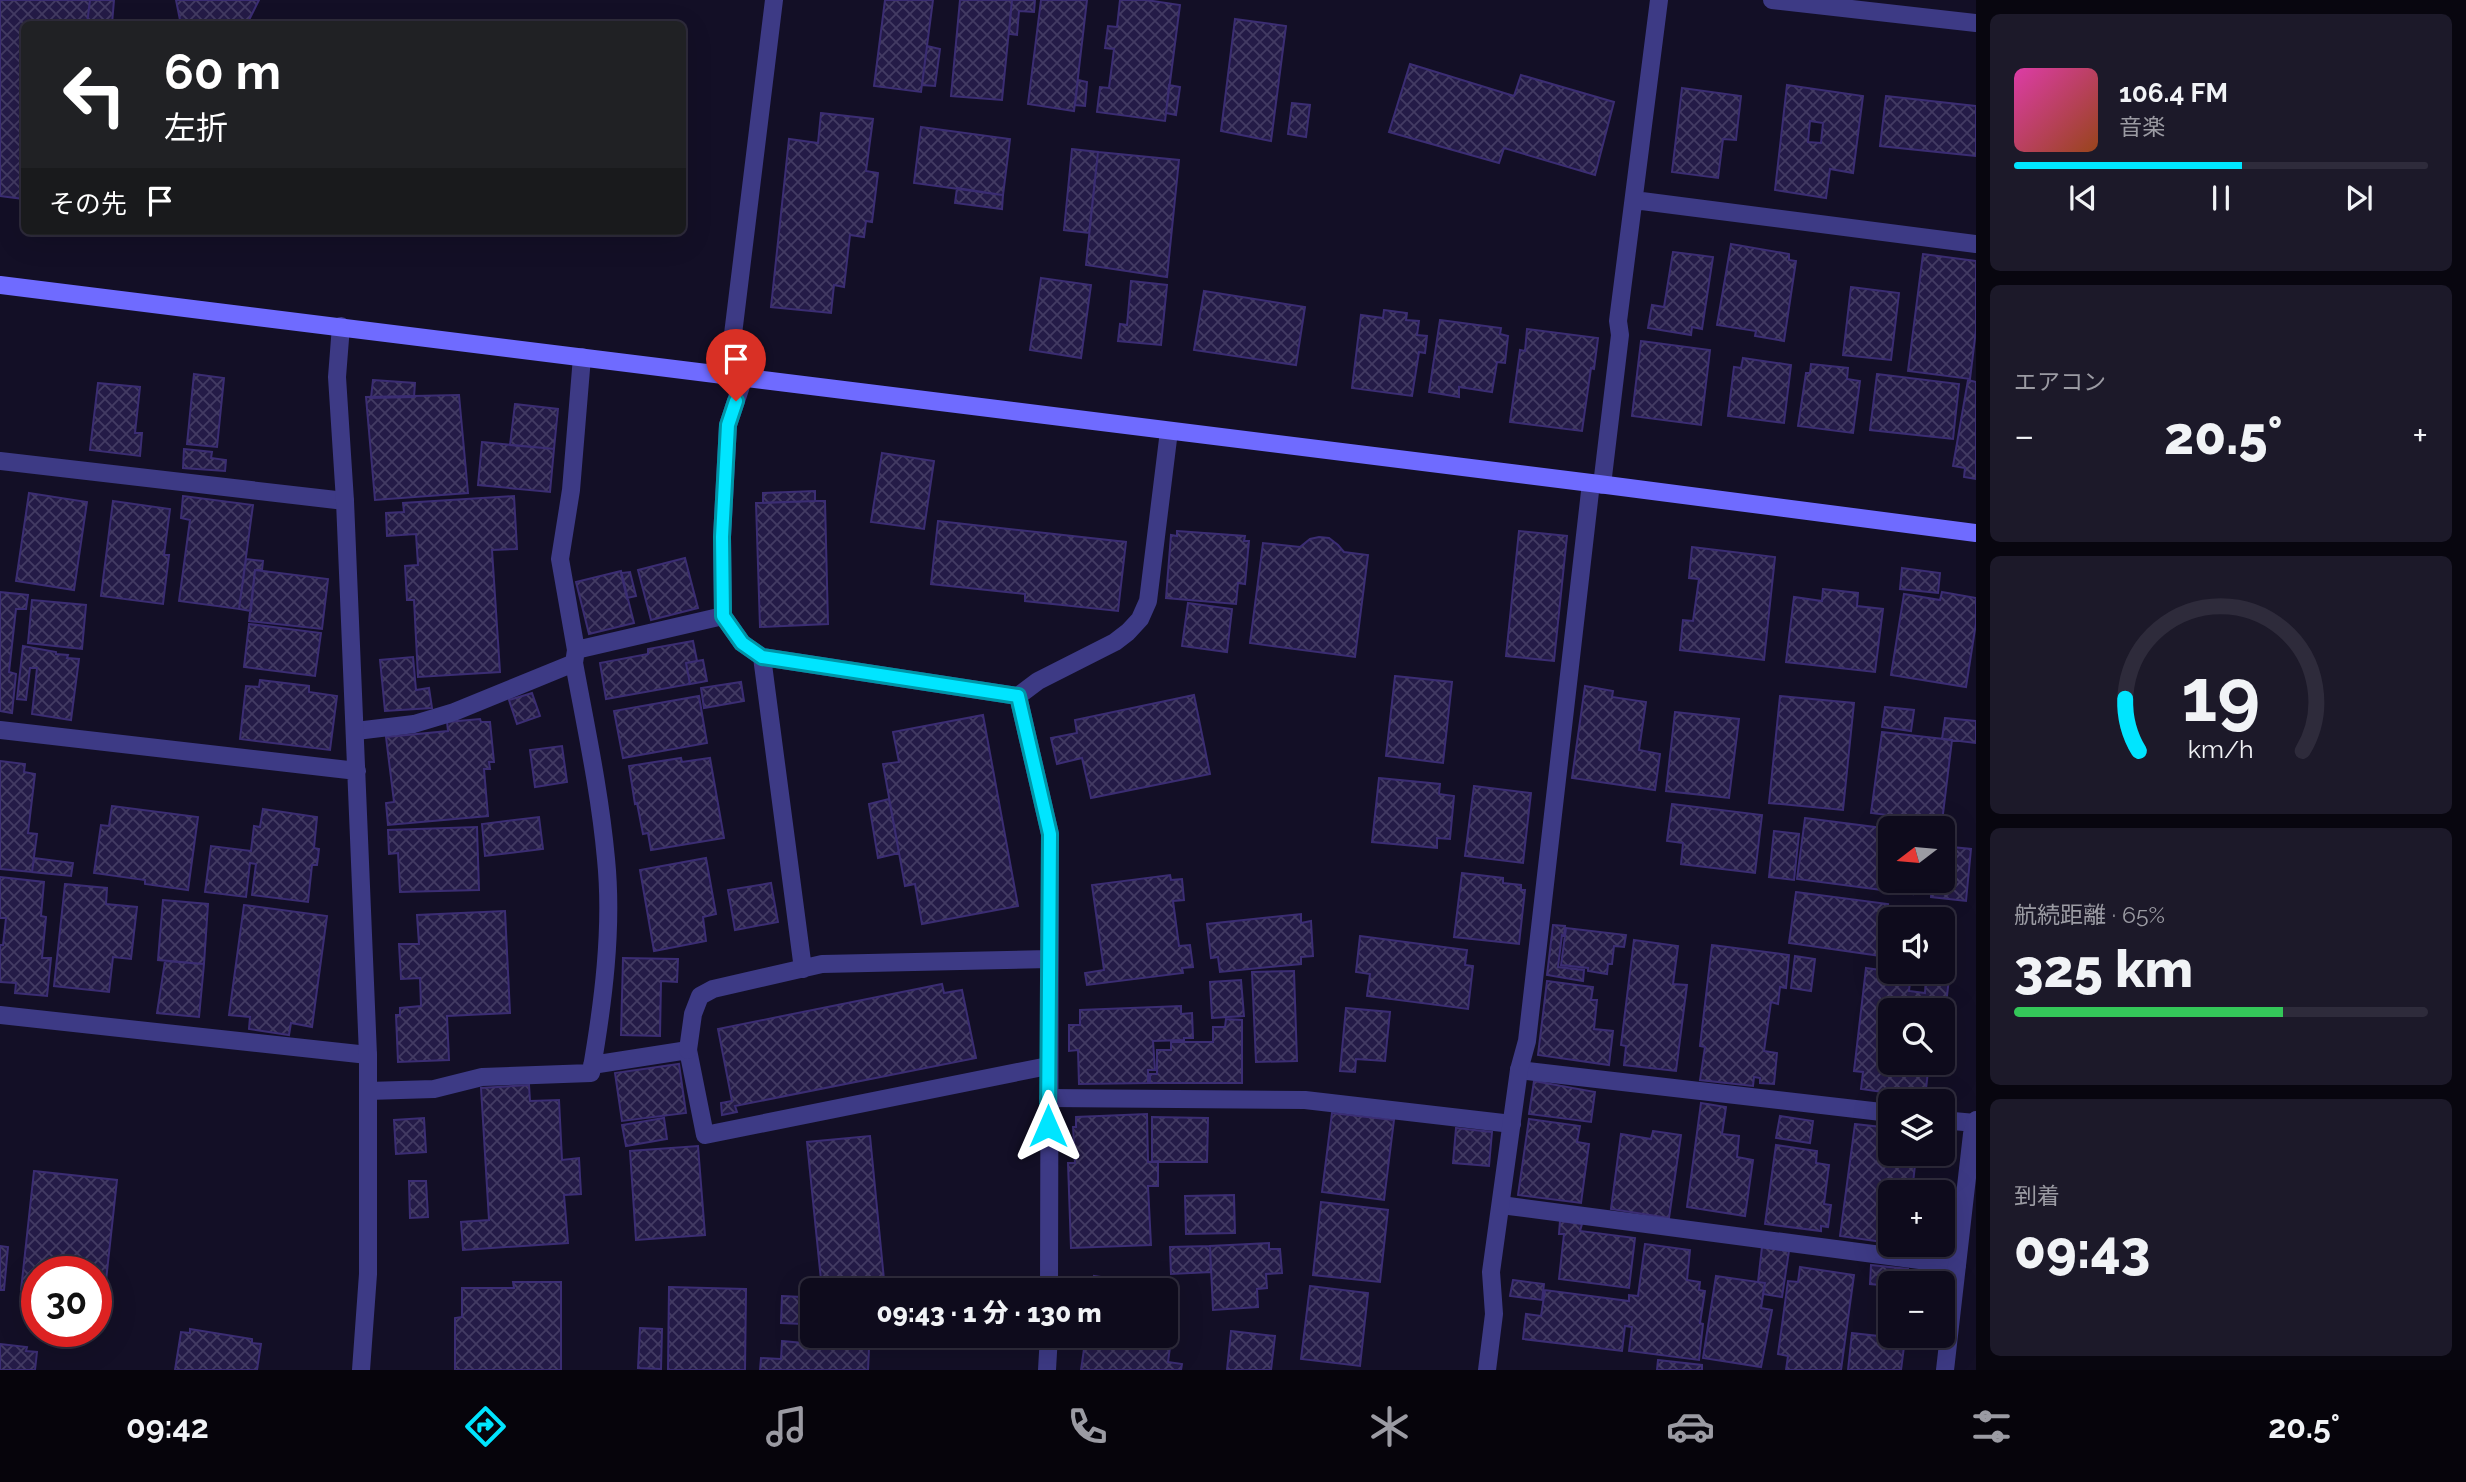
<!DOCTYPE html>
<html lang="ja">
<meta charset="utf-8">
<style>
:root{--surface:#0e0b1c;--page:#1c1929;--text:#f1f3f6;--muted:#9b9ba3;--line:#2e2b3b;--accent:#00e5ff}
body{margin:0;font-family:Raleway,"Noto Sans JP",sans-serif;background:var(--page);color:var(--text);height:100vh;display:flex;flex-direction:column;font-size:26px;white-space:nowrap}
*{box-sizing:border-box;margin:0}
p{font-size:23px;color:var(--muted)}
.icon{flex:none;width:38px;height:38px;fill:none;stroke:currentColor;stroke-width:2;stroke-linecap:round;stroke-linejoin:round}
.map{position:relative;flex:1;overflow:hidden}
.side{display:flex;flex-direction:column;gap:14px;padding:14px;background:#08060f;width:490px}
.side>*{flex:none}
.top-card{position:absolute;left:21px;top:21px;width:665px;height:214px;border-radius:10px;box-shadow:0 7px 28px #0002,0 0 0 2px var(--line);background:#202124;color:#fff;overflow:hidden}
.needle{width:46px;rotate:254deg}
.tools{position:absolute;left:1878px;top:816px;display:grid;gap:14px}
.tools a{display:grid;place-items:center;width:77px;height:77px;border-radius:10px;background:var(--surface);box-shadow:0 7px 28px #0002,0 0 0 2px var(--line);font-size:35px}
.speed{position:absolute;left:21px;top:1256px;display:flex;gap:14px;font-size:35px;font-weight:700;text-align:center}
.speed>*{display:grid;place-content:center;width:91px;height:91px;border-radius:50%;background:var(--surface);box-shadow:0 7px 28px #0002,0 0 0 2px var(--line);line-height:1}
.speed .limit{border:10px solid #d22;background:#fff;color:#111}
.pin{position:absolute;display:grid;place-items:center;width:60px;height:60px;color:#fff;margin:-72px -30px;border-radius:50% 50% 50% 0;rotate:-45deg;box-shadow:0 0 7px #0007}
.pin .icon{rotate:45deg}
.me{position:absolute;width:77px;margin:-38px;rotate:0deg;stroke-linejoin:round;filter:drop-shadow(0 0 5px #0008)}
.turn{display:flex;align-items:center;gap:24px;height:147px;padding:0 28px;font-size:32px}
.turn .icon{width:91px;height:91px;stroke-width:2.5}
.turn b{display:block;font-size:49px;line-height:60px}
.then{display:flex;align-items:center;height:66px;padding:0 28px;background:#0003;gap:14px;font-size:26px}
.big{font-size:52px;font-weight:800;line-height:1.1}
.side .tile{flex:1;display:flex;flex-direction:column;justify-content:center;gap:10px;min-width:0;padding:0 24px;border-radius:10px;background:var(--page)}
.side .dial{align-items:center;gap:0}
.dial svg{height:182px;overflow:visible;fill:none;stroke:var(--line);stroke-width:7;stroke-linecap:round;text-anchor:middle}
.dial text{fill:var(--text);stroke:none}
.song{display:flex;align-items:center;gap:21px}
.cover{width:84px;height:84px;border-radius:10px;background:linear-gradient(135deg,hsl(320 70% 55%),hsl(20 70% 35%))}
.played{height:7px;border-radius:4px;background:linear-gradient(90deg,var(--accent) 55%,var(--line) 55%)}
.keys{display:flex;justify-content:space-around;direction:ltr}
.heat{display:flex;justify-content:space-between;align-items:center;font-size:38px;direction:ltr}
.charge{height:10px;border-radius:5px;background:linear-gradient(90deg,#34c759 65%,var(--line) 0)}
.trip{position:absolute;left:800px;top:1278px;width:378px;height:70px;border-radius:10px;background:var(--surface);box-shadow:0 7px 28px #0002,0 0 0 2px var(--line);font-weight:800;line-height:70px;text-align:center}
.tab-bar{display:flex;height:112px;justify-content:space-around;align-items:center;background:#06040b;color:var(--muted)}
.tab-bar .icon{width:49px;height:49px}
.tab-bar .on{color:var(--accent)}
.tab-bar b{font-size:32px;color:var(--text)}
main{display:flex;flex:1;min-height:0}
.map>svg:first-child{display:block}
.building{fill:url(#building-cross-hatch);stroke:#3b2d73;stroke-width:2;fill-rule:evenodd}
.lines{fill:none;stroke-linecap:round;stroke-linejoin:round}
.lane{stroke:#3d3a85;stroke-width:18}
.street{stroke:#3d3a85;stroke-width:18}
.secondary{stroke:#6f6bff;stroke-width:18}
.route-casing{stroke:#0095a6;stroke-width:18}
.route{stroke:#00e5ff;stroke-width:12}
</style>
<main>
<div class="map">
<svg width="1976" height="1370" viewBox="0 0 1976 1370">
<defs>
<pattern id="building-cross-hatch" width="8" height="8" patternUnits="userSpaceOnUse" patternTransform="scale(1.75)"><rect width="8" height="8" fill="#241b47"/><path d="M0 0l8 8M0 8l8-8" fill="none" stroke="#433b63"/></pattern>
</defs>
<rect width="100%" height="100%" fill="#130f26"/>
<path class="building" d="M0,0H90L87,24H24V199L0,196Z
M90,0H114L112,24H87Z
M176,0H259L247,24H214L180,20Z
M885,0H933L921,92L874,86Z
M960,0H1012L1002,100L951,96Z
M1012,0H1035L1034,12L1019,11L1017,35L1009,34Z
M1041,0H1087L1074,111L1028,104Z
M1120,0H1146L1180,5L1165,121L1097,112L1100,87L1109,88L1114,49L1105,48L1108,26L1117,27Z
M1235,19L1286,26L1271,141L1221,131Z
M927,46L940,49L935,86L922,85Z
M1410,64L1514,96L1521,75L1614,102L1595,175L1504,148L1499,163L1389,132Z
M1078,80L1087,82L1085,106L1075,105Z
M1169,85L1180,87L1176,115L1166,113Z
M1787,85L1863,96L1853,173L1830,169L1826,198L1775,190ZM1810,121L1823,123L1821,143L1808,142Z
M1682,88L1741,96L1736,140L1723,139L1718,178L1672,172Z
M1886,96L1976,106V156L1880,146Z
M1292,103L1310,105L1306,137L1288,134Z
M821,113L873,119L866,171L878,173L872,222L866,221L864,237L850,235L844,287L834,285L831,313L771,307L789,139L818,143Z
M921,127L1010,139L1003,195L914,183Z
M1072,149L1098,152L1089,233L1064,230Z
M1098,152L1179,160L1167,277L1086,265Z
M957,188L1003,195L1002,209L955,203Z
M1731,244L1789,254V260L1796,261L1784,341L1755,336L1756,331L1717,325Z
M1673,252L1713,257L1702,329L1692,327L1691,335L1648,328L1652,305L1664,307Z
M1923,254L1976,261V330L1970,379L1908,371Z
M1041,278L1091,285L1081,358L1030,350Z
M1131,281L1167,285L1161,345L1118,341L1120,324L1127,325Z
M1851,287L1899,293L1891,360L1843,355Z
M1204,291L1305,307L1296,365L1194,350Z
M1384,310L1407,313L1406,320L1419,321L1417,335L1427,336L1425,353L1419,352L1412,396L1352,388L1361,315L1383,318Z
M1440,320L1501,328L1500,334L1508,336L1505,363L1497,362L1492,392L1459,387V397L1429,392Z
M1527,329L1598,338L1594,369L1591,368L1582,431L1510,422L1520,350L1525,351Z
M1641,341L1710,350L1701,425L1632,416Z
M1743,358L1791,365L1784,423L1728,416L1734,367L1741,368Z
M1811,364L1848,368L1847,379L1860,381L1853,433L1798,426L1806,373H1810Z
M194,374L224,378L217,447L187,444Z
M1877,374L1959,384L1953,439L1870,430Z
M373,380L415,383L414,397L371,398Z
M1968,380L1976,382V479L1964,477L1965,468L1953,466Z
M98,383L140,387L135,433H142L140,456L90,450Z
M459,395L468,493L375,500L366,397Z
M515,404L558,409L554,449L510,445Z
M482,442L554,449L550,492L478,485Z
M184,449L212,452L211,458L226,460L225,471L183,468Z
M882,453L934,461L924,529L871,522Z
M815,491V501L763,503V493Z
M29,493L87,502L74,590L16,581Z
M183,496L253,505L239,609L179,601L190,520L181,518Z
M514,496L517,549L492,550L500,672L418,677L414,600H407L405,566L418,565L416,534L387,536L386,513L404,512L403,503Z
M113,501L170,509L164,555H169L163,604L101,596Z
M815,501H825L828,624L760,627L756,503Z
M938,521L1126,542L1118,611L1025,601V594L931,584Z
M1177,531L1245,536L1244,541H1249L1245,584L1238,583L1236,604L1166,598L1171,535L1177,536Z
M1519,531L1567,536L1554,661L1506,656Z
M1319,537L1329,538L1338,545L1344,552L1368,555L1355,657L1250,643L1263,543L1300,547L1310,539Z
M1692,547L1775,557L1764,660L1680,650L1683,620L1693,621L1699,579L1689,578Z
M685,558L698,608L651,620L638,570Z
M246,559L263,561L262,570H255L251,611L239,609Z
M1902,568L1940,573L1938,593L1900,589Z
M255,570L328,579L322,629L249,621Z
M621,571L634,623L589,634L576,582Z
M630,572L636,596L627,598L621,573Z
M1823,589L1858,593L1857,606L1883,609L1875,672L1786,662L1794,597L1822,601Z
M0,592L28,595L26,609H16L9,672L16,674L12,713L0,711Z
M1942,592L1976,598V623L1966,687L1891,675L1904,594L1940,600Z
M32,600L86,605L82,649L28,643Z
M1188,603L1232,609L1227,652L1182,646Z
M249,624L321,633L315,676L244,667Z
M693,641L697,661L686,663L690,684L606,699L600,663L648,654V649Z
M23,646L56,652V654L68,655L67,658L79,659L71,720L32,714L37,668H30L26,700L17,699Z
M413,657L416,690L429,688L432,708L385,711L380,660Z
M703,660L707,681L690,684L686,663Z
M1395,676L1452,682L1443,763L1386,756Z
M260,680L309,686V692L337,696L330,750L240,739L246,686L259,687Z
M741,682L744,701L704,708L701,688Z
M1585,686L1613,691L1612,697L1646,702L1639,750L1660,754L1655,790L1572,778Z
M532,693L540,716L517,724L509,700Z
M1194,695L1210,774L1091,798L1082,758L1057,764L1051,738L1077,733L1075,720Z
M699,696L707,743L623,758L614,711Z
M1780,696L1854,703L1843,810L1769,803Z
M1885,707L1914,710L1911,731L1882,727Z
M1675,712L1739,719L1729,798L1666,791Z
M983,715L1018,906L922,924L915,884L905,886L883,764L899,762L893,732Z
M1945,718L1976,721V743L1942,739Z
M480,719L481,722H490L494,762H489L490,769H484L488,816L388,825L386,803L394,802L386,737L448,731L447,722Z
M1882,732L1952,740L1942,822L1871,813Z
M562,746L567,782L535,787L530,750Z
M681,758L682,762L710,758L724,838L651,850L648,833L643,834L637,803L635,804L629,766Z
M0,761L25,764L24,772L35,774L28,833L37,834L32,872L0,869Z
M1379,778L1440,784L1439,794L1454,796L1450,839L1437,838V848L1372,842Z
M1474,786L1531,793L1523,863L1465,856Z
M889,799L899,853L878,858L869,804Z
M1672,804L1762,815L1755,873L1681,864L1683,843L1667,841Z
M112,806L198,817L188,890L145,884V880L94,873L101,825L109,826Z
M263,809L317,817L314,848L319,849L317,865H312L308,902L252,895L256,864L250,863L246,897L205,892L211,846L251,851L254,826L260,827Z
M539,817L543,849L485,856L482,824Z
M1805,818L1890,829V880H1914L1913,894L1797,879Z
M477,827L479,890L400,892L398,853L389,854L388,830Z
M1774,831L1799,834L1794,880L1769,877Z
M1942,846L1971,849L1966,901L1931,897L1932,880H1942Z
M34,858L73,863L71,876L32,872Z
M706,858L716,914L703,917L706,941L654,951L640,870Z
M1462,873L1503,878V883L1521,885V890H1525L1519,944L1454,937Z
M1170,875L1171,880L1182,879L1184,900L1173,901L1179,946L1190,945L1193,967L1182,968L1183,973L1087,985L1085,973L1104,970L1092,885Z
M0,877L44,882L41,916L46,917L42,958H51L47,996L15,993L16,983L0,982V945H3L6,918H0Z
M771,883L778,922L735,930L728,890Z
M65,884L107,888L106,904L137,907L131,959L113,957L109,992L54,986Z
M1796,892L1888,904L1881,956L1789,943Z
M163,900L208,904L204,964L158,960Z
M244,905L327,916L312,1027L291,1023L289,1035L249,1029L250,1017L229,1015Z
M505,911L510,1013L447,1016L449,1060L398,1062L396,1015H400V1008L421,1006L420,978L401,979L399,944H419L417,915Z
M1301,914V923L1311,921L1313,956L1301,957V964L1220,972L1218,957L1211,958L1207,924Z
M1553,925L1565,926L1564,936L1562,935L1558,967L1584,970L1583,981L1547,975Z
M1566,928L1626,935L1624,947L1614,946L1612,964H1608L1607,974L1588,971V968L1561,965Z
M1360,936L1467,950L1465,965L1473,966L1468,1009L1367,996L1370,974L1356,972Z
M1634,940L1678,946L1673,984L1687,985L1676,1071L1624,1065L1626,1046L1621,1045Z
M1942,944L1950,945L1948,961H1942Z
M1712,945L1789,955L1786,988L1780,987L1778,1004L1771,1002L1764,1051L1777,1053L1774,1084L1760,1083V1078L1754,1077L1753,1086L1700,1080L1705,1047L1700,1046Z
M1795,956L1815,959L1811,991L1791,988Z
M623,958L678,959L677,982L661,981L660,1036L621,1035Z
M165,961L204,964L199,1017L157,1013Z
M1866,968L1911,974L1909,991L1925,993L1926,975L1949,979L1944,1020H1942V1010H1890V1062H1929L1925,1098L1861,1089L1863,1072L1854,1071Z
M1294,971L1297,1061L1256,1062L1252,972Z
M1241,980L1244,1016L1212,1018L1210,982Z
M1547,981L1593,987L1591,1000H1597L1594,1029L1613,1031L1609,1065L1538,1055Z
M942,984L944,993L962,990L976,1058L735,1106L737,1112L722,1115L721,1103L732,1101L718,1029Z
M1181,1006V1014L1192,1013L1193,1038H1184V1040L1153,1041L1155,1070H1148V1083L1079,1084L1078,1050L1069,1051V1025H1080V1010Z
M1346,1008L1390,1012L1385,1061L1356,1059L1355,1072L1340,1071Z
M1226,1019L1242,1020V1083H1150V1074H1157V1050H1171V1042H1213V1027H1225Z
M679,1064L686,1113L622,1121L615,1073Z
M1534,1081L1595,1092L1591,1122L1529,1114Z
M529,1085L530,1101L559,1100L562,1160L579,1158L581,1194L564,1195L568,1243L463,1250L461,1222L489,1220L481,1088Z
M1701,1103L1726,1107L1722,1134L1739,1136L1737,1157L1753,1160L1745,1216L1687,1207Z
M1332,1113L1394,1120L1384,1200L1322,1192Z
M1147,1114L1148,1162L1158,1161V1186H1148L1151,1245L1071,1248L1068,1163H1075L1073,1127H1076V1117Z
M1780,1116L1813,1121L1810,1143L1776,1138Z
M1152,1117L1208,1118L1207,1162H1152Z
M424,1118L426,1152L396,1154L394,1120Z
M664,1118L667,1139L626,1146L622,1125Z
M1529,1119L1580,1126L1577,1142L1589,1144L1581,1203L1518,1195Z
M1855,1124L1890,1128V1153H1894L1893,1162L1915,1165L1912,1192H1890V1243L1840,1236Z
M1456,1128L1492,1132L1489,1166L1453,1163Z
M1653,1131L1681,1135L1669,1218L1611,1209L1621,1134L1651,1139Z
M870,1136L885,1290H822L807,1142Z
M1776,1145L1817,1151L1816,1163L1829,1165L1824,1204L1831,1205L1828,1227L1821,1226V1231L1765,1224Z
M698,1146L705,1235L636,1240L630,1151Z
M34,1171L117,1180L104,1299L96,1298V1272H37V1292L21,1290Z
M409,1181H426L428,1217L410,1218Z
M1234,1195L1235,1233L1186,1234L1185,1196Z
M1321,1202L1388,1210L1380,1282L1313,1275Z
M1560,1221L1582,1224L1580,1231L1635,1238L1629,1288L1559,1279L1564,1234H1559Z
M1269,1243V1249H1280L1282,1273L1266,1274L1267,1288L1257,1289L1258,1307L1213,1310L1210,1246Z
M1645,1244L1690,1250L1687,1280L1700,1282L1699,1290L1705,1291L1700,1323L1703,1324L1699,1360L1629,1351L1632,1327L1625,1326L1622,1351L1523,1339L1526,1314L1541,1316L1545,1290L1629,1301V1295L1638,1296Z
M0,1246L8,1247L4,1290H0Z
M1210,1246L1211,1272L1171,1274L1170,1247Z
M1762,1247L1789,1251L1782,1297L1763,1294L1765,1283L1758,1282Z
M1871,1265L1908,1269L1906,1283H1890V1286L1870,1284Z
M1800,1267L1854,1275L1841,1370H1786L1788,1356L1778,1354L1788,1281L1798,1282Z
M1094,1276L1178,1288L1168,1362L1182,1364L1181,1370H1081L1086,1335H1166V1290H1092Z
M1716,1276L1765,1283L1761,1308L1772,1310L1761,1367L1703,1358Z
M1513,1280L1544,1284L1542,1300L1510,1296Z
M513,1282H561V1370H455V1318L462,1317V1288H514Z
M1310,1286L1368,1293L1360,1366L1301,1359Z
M669,1287L746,1289L745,1370H668Z
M782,1296L802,1297V1324L781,1323Z
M640,1328L662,1329L661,1369L638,1368Z
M190,1329L252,1339V1343L261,1344L257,1370H175L181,1332L190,1333Z
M1231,1331L1275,1336L1271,1370H1227Z
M1852,1333L1905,1339L1901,1370H1848Z
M782,1341L869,1349L868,1370H760L761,1358L781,1359Z
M0,1344L27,1347L26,1351L37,1352L35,1370H0Z
M1658,1360L1702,1365V1370H1657Z"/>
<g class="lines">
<path class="lane" d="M0,461L345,501
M576,650L723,616
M356,731L414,724L454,712L574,663
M0,1015L368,1055
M592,1065L688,1050L705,1135L1048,1066
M1519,1070L1890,1113
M368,1091L434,1089L482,1077L591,1073C603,1004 613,929 606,859C600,793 586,728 574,663L576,650L560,559L571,490L582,357
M1048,1098L1305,1100L1512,1124
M1942,1120L1975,1123
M1501,1205L1957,1265"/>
<path class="street" d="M1772,0L1976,23
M1634,200L1976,244
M341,326L337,377L345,501L368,1055V1274L361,1370
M728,375L774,0
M744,377L728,425L722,537L723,616L742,643L762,657L1018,696L1050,834L1049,1290
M1602,485L1620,335L1618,321L1659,0
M762,657L803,969
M1018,696L1038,681L1115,642L1128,632L1140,619L1148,601L1169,431
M0,730L357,771
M688,1050L693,1014L700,996L713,989L822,964L1049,959
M1047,1370L1049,1335
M1487,1370L1494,1314L1491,1272L1519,1070L1527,1041L1591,483
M1945,1370L1972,1134L1976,1120"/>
<path class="secondary" d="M0,285L1591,483L1976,533"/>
</g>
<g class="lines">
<defs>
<path id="route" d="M736,401L728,425L722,537L723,616L742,643L762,657L1018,696L1050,834L1048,1126"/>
</defs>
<use href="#route" class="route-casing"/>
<use href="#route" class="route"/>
</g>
</svg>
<div class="tools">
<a><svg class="needle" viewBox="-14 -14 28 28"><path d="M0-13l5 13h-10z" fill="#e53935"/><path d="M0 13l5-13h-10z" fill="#9b9ba3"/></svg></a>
<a><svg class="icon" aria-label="sound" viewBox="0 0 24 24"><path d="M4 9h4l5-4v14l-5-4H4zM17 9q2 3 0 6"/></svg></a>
<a><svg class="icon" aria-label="search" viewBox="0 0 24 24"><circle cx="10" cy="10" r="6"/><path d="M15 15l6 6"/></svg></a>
<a><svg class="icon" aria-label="layers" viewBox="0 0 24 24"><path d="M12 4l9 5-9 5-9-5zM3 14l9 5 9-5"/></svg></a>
<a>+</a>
<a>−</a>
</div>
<div class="speed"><div class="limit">30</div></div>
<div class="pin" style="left:736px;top:401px;background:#d93025"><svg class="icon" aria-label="arrive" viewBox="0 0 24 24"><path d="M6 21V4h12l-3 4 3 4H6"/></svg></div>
<svg class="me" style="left:1048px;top:1126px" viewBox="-20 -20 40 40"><path d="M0-17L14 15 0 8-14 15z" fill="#00e5ff" stroke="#fff" stroke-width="4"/></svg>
<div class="trip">09:43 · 1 分 · 130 m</div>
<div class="top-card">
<div class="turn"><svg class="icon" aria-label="left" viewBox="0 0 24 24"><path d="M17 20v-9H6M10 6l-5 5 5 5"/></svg><div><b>60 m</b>左折</div></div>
<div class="then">その先<svg class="icon" aria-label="arrive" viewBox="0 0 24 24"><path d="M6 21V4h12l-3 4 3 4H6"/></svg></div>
</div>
</div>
<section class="side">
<div class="tile">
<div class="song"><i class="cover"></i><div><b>106.4 FM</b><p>音楽</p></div></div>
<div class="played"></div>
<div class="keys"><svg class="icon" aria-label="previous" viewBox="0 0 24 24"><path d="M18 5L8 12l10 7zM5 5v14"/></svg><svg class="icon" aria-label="pause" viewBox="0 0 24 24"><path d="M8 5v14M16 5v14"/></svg><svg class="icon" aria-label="next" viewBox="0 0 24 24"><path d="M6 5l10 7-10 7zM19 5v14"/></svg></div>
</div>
<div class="tile"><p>エアコン</p>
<div class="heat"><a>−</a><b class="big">20.5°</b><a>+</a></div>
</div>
<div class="tile dial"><svg viewBox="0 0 100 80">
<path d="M14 69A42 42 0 1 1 86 69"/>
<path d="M14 69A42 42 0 0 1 8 46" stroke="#00e5ff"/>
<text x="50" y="56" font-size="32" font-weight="700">19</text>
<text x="50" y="72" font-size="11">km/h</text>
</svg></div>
<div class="tile"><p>航続距離 · 65%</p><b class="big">325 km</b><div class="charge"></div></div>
<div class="tile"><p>到着</p><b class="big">09:43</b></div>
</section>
</main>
<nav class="tab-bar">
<b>09:42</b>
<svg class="icon on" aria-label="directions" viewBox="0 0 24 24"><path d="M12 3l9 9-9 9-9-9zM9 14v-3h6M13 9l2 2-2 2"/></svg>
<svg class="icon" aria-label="music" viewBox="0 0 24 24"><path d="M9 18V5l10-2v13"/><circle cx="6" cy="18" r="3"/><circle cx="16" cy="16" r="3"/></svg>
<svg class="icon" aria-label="phone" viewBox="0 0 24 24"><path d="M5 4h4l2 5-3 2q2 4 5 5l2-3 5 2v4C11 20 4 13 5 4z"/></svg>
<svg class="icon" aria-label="climate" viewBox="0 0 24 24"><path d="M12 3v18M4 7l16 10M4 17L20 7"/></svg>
<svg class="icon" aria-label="car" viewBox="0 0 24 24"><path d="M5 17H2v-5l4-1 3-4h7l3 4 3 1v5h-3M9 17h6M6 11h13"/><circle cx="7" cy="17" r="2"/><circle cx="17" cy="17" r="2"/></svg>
<svg class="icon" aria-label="filters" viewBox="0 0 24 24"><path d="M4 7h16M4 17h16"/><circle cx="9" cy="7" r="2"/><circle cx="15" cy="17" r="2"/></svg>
<b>20.5°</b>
</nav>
